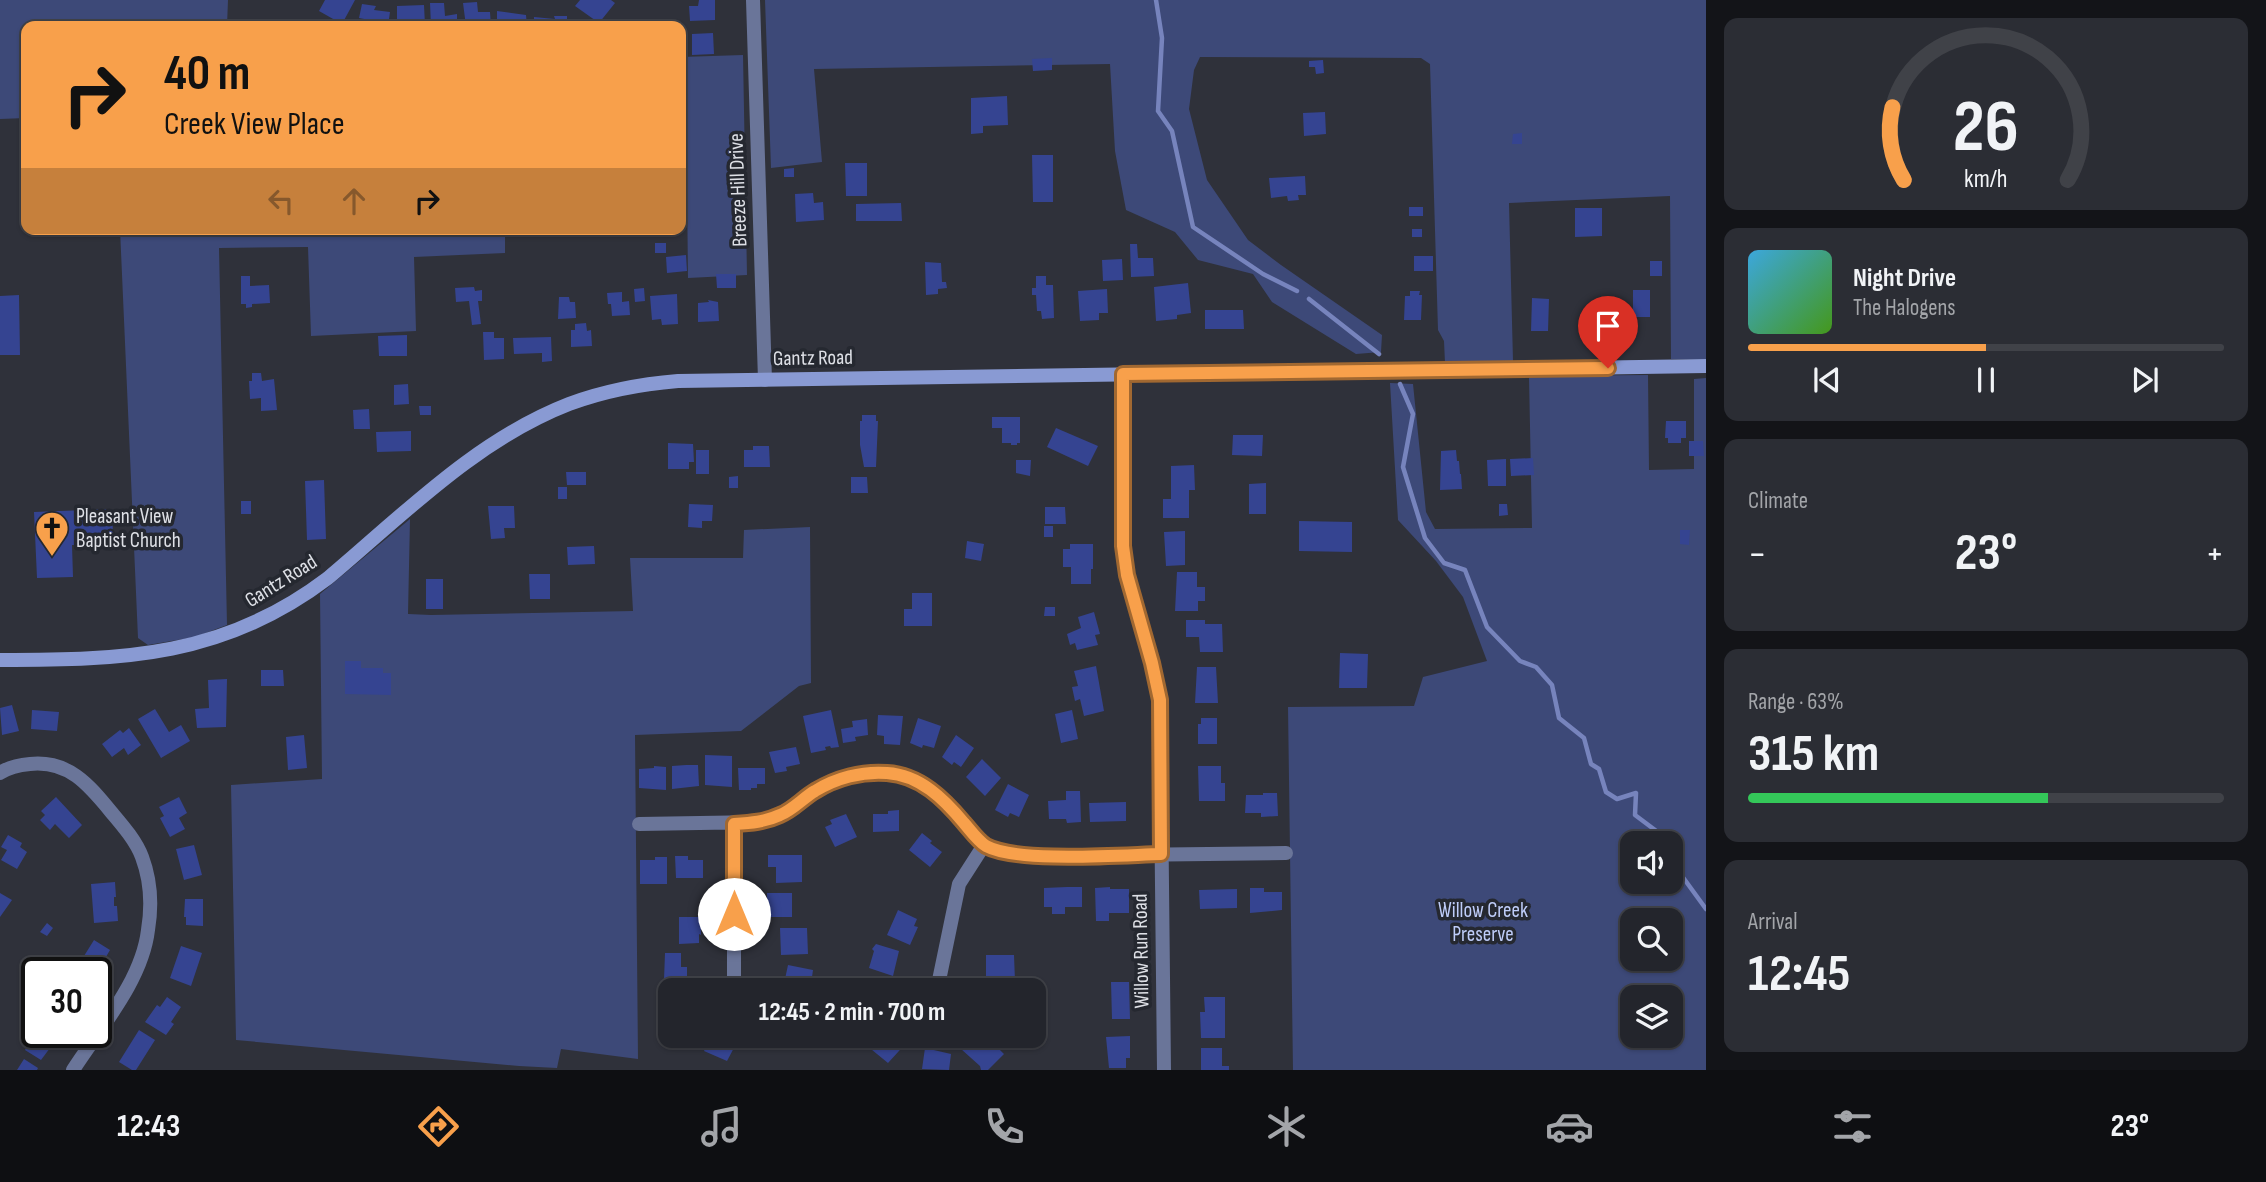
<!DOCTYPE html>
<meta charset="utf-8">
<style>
:root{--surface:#23252c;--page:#2b2d34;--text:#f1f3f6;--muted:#a3a5a9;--line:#404248;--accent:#f8a04b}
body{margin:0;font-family:"Sofia Sans Condensed",sans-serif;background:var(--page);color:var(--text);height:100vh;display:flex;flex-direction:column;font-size:26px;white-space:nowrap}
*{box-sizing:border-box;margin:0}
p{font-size:23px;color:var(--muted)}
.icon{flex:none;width:38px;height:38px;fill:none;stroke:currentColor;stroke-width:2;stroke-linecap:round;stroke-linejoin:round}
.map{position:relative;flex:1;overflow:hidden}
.sheet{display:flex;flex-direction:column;gap:18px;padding:18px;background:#131418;width:560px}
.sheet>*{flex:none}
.top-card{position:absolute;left:21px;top:21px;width:665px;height:214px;border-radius:14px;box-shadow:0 2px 5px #0004,0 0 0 2px var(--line);background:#f8a04b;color:#111;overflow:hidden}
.buttons{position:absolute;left:1620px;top:831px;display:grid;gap:14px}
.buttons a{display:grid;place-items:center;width:63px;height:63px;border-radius:14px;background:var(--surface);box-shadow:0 2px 5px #0004,0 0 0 2px var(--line);font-size:35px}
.speed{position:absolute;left:21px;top:957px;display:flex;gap:14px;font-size:35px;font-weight:700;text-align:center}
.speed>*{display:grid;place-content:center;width:91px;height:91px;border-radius:50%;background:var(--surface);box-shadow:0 2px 5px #0004,0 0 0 2px var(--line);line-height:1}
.speed .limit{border:4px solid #111;border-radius:10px;background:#fff;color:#111}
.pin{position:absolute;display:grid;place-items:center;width:60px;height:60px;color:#fff;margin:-72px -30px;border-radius:50% 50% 50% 0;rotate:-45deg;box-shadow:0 0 7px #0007}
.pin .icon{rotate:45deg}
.me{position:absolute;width:77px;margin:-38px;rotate:0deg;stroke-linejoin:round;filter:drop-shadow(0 0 5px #0008)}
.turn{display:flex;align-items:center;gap:24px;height:147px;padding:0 28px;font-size:32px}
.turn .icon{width:91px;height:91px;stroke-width:2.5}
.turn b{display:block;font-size:49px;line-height:60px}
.lanes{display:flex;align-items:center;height:66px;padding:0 28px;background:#0003;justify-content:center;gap:35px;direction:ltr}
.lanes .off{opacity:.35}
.big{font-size:52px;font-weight:700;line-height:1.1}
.sheet .widget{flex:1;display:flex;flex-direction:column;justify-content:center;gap:10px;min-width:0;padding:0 24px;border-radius:14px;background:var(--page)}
.sheet .dial{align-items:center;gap:0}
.dial svg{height:182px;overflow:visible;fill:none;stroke:var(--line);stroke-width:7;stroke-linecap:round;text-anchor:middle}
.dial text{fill:var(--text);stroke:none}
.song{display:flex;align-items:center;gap:21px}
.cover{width:84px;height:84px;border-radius:10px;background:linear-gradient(135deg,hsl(200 70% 55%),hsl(100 70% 35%))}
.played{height:7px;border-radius:4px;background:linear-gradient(90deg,var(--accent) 50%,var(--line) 50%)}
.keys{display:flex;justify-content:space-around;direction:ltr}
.heat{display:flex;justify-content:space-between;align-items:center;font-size:38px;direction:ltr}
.charge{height:10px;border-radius:5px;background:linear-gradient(90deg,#34c759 63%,var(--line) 0)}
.trip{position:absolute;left:658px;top:978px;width:388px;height:70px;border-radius:14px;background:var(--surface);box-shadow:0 2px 5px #0004,0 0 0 2px var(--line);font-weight:700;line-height:70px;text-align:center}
.tab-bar{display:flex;height:112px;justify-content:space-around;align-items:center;background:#0e0f12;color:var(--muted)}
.tab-bar .icon{width:49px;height:49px}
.tab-bar .selected{color:var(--accent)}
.tab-bar b{font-size:32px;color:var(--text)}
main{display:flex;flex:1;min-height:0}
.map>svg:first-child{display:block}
.green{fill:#3d4978;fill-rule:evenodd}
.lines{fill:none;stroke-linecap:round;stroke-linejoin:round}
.stream{stroke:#7784bd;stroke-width:4.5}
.building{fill:#354491}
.street{stroke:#6a7599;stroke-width:14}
.secondary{stroke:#899ad3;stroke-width:14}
.route-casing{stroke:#a16831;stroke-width:18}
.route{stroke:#f8a04b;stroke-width:12}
.labels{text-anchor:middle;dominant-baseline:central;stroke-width:7;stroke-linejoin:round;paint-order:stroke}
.street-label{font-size:21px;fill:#dee0e6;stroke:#252830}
.poi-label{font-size:21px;fill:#dee0e6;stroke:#252830;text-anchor:start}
.park-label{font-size:21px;fill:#bfcdf9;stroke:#252830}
</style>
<main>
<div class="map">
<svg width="1706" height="1070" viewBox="0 0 1706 1070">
<rect width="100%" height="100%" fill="#2f313a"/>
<path class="green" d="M0,0H228L227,26H26V118L0,119Z
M765,0H1706V359H1671L1670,196L1509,203L1513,361L1445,363L1444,341L1438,330L1430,64L1421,58L1200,57L1194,70L1189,109L1207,180L1248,240L1281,265L1382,335L1381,352L1356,354L1272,302L1253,274L1198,260L1175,232L1126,210L1115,151L1110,64L814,69L822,162L771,168Z
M743,55L747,275L688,278L687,185L681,184V57Z
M120,229H505V253L414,257L416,331L311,336L308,247L219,248L227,625L195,637L148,645L138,638Z
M1648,375L1649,470L1694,469V379L1706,378V1070H1293L1288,707L1414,706L1423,677L1487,661L1463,597L1436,561L1398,520L1390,383L1413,384L1426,512L1435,529L1532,528L1529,376ZM1633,844H1671V882H1633ZM1633,920H1671V959H1633ZM1633,998H1671V1036H1633Z
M410,519L408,614L431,615L633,611L630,558H743L744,530L810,527L811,683L799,686L741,731L635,735L638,1059L561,1049L557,1068L519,1066L236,1040L231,785L322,779L320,594Z"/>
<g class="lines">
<path class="stream" d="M1156,0L1162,38L1158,111L1172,131L1193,227L1263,274L1297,291
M1309,299L1379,354
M1400,384L1413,414L1403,467L1425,538L1444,563L1465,570L1487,627L1520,661L1536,667L1552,685L1559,718L1584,738L1591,764L1599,769L1606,792L1617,799L1636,793L1635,815L1659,833L1664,844
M1671,857L1682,876L1706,909"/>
</g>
<path class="building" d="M325,0H355L342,24L319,11Z
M580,0H611L615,3L599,23L575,6Z
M699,0H715V20L690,21L689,6H698Z
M477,2L478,12H490L491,26H466L463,3Z
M430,3H444L445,16L457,14V26H431Z
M362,4L376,6L374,10L390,12L388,26H363L364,19L359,18Z
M424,5L425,25H397V6Z
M497,11L526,15L527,26H497Z
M554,16H567V26H534V17L555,19Z
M713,33L714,54L692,55V34Z
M1052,58V70L1033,71L1032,59Z
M1323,60L1324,73L1316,74L1315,67H1309V61Z
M1007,96L1008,125L983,126V133L971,134V98Z
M1325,112L1326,134L1304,136L1303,113Z
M1522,133V144H1512L1513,134Z
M1032,155H1053V202H1033Z
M845,163H867V196H846Z
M794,168V177H784V169Z
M1305,176L1306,195H1298L1299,200L1288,201L1287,196L1271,198L1269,178Z
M813,193L814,203L823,202L824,220L796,222L795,194Z
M901,203L902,221H856V204Z
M1409,207H1423V216H1409Z
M1575,208H1602V236L1575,237Z
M1412,229H1422V237H1412Z
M655,243H666V253H655Z
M1130,244H1137L1138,258H1153L1154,276L1131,277Z
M686,255L687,271L667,273L666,257Z
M1414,256H1433V271H1414Z
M1122,259L1123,280L1103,281L1102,260Z
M1650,261H1662V276H1650Z
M925,262L941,263L942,282H946L947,288L938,289V294L926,295Z
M716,274H736V288H717Z
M241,276H250V286L269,285L270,303L252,304V307L246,308V304H241Z
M1036,276H1046V285H1053L1054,318L1042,319L1041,311H1037L1036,295H1032V288H1036Z
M1188,283L1191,313L1177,315V319L1156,321L1154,287Z
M474,287L475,291L482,290V301H478L481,324L472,325L469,301L456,302L455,288Z
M644,288L645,301L635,302L634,289Z
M1107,289L1108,313H1099V320L1080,321L1078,291Z
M1633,290H1650V317H1633Z
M1410,291H1420L1419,295H1422L1421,320H1404L1405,296H1410Z
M622,292V302L629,301L630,315L612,316L611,304H608L607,293Z
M677,294L678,324L662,325L661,319L652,320L650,296Z
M19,295L20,355H0V296Z
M559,297H569L570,302H575L576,318L558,319Z
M1532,298L1549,299L1548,331H1531Z
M708,300L718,302L719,321L698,322V303L709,302Z
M1205,310H1243L1244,329H1205Z
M586,323L587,331L591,330L592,346L571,347V330H575V324Z
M483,332H494V338H504V359L484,360Z
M407,335V356H379L378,336Z
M551,337L552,361L542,362V353L514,354L513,338Z
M252,373H261L262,381L274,379L277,410L261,411V398L250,399L249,381H252Z
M408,384L409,404L394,405V385Z
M419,406H431V415H420Z
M369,409L370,429H354L353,410Z
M862,415H876V421H878L876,467H864L860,445V421H862Z
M992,417H1020V443H1017V445H1011V443H1002V428H992Z
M1666,421H1686V438H1681V443H1668V438H1665Z
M1056,428L1098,446L1088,466L1047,447Z
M411,431V451L377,452L376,432Z
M1233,435H1263L1262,456L1232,455Z
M1689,441H1703L1704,456H1689Z
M668,443L693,444L694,462H689V469H668Z
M753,446H769L770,467H744V450H753Z
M696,450H709V474H696Z
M1456,450L1457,461H1459L1460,474H1461L1462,489L1440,490L1441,451Z
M1533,458L1534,475L1511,476L1510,459Z
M1506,459V486H1488L1487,460Z
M1016,460H1031L1030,476L1016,473Z
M1194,465L1195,490H1189V518H1163V499H1171V466Z
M566,472H586V485H567Z
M738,476V488H729V477Z
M851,477H867L868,493H851Z
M324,480L326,539L307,540L305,481Z
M1266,483V514H1249V484Z
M558,487H567V499H558Z
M241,501H251V514H241Z
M689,504L713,505L712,521H702V528L688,527Z
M1499,504H1507L1508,515L1499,516Z
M488,506H514L515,528H504L505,538L491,539Z
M1045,507H1065L1066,524H1045Z
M112,509L113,535L78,537V545H72L73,577L37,578L34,512Z
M1299,521L1352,522V552L1299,551Z
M1044,526H1053V537H1044Z
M1680,530H1690L1689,545L1680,544Z
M1185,531V565L1166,566L1164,532Z
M967,541L984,544L981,561L965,558Z
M1070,544H1093V569H1091V584H1071V567H1063V549H1070Z
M594,546L595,564L568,565L567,547Z
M1177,572H1197V587H1205V601H1198V611H1175Z
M529,574H550V599H530Z
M426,579H443V609H426Z
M912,593H932V626H904V609H912Z
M1045,607H1055V616H1044Z
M1094,612L1100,634L1095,635L1098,645L1077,650L1075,643L1070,645L1067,634L1081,628L1078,617Z
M1186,620H1205V624H1222L1223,652H1200L1199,637H1186Z
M1340,653L1368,654L1367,688H1339Z
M345,661H361V668H383V673H391V695L345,694Z
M1096,666L1104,711L1084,716L1080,699L1075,701L1072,687L1078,686L1074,671Z
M1197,667H1216L1218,703H1195Z
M261,670H283L284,686H261Z
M227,679L226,727L197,728L195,709L209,708L208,680Z
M12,705L19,731L2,735L0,708Z
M155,709L169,732L181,725L190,741L161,758L138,719Z
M32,710L59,712L57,731L31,729Z
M831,710L839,747L831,748L830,746L825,747L826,750L811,753L803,716Z
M1072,710L1078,739L1061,743L1055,714Z
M878,715L903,716L900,745L884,744V736L877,735Z
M918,718L941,726L934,748L923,745L922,748L910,743Z
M1201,718H1217V744H1198V724H1201Z
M867,719L868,735L855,737L856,741L843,743L841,729L853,727L852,721Z
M129,728L141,745L128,755L124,748L112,757L102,744L120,730L123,733Z
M304,735L307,768L288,770L286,737Z
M956,735L974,748L961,767L954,762L952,765L942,757Z
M796,747L800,764L786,767L787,771L775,773L769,752Z
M705,755L732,756V787L705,785Z
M982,759L1001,778L985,796L966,777Z
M686,765H698L699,786L672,789V766Z
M654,766L666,767V790L639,788V769L654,768Z
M1198,766H1221V783H1225V801H1199Z
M738,768H765V784H757V788H751V790H739Z
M1008,784L1029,795L1019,817L1010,813L1008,817L995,810Z
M1066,791H1080L1081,822L1067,823L1066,819H1049L1048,801L1066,800Z
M1263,793H1277L1278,816L1261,817V813H1245L1246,795H1263Z
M56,797L82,825L69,838L55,824L50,830L40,820L45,815L41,811Z
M179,797L187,813L179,818L185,829L170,837L160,818L164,816L159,807Z
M1126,802V821L1090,822L1089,803Z
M899,810V831L873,832V814H888V811Z
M846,814L857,837L835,847L825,827L832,824L830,820Z
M922,833L932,841L930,843L942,852L930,867L909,850Z
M8,835L22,843L20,847L27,852L17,869L1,860L7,850L1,847Z
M194,845L202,875L184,880L176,849Z
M768,855H802V882L776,883V867H768Z
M675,856H688V860H703V878H676Z
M655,857H667V884H640V860H655Z
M115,882L116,897H114V906H117L118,921L94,923L91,884Z
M1067,887H1082V907H1065V914H1052V907H1044V888Z
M1110,887V889H1129V913H1109V921H1096L1095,888Z
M1250,888H1264V892H1282V910L1250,913Z
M1237,889V908L1200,909L1199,890Z
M0,893L12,900L0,917Z
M767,893H792V917H770V910H767Z
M185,899H203V926L186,925V917H184Z
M898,910L917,919L914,926L918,927L910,945L887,935Z
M679,917H701V935L699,934V943L679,944Z
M47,923L53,928L47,936L40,932Z
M780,928H807L808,954L781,955Z
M94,940L110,950L103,962L106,964L101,972L98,970L96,973H75L74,972Z
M876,944L899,951L893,976L869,968L874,951L872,949Z
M181,946L202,953L191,986L170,978Z
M665,953H681V967H687V980H664Z
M986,955H1014L1015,981L986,982Z
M788,965L813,970L811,984L806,983L805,990H791L793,980L785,979Z
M1111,982H1129L1130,1019H1112Z
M863,983L890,985V990H862Z
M167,997L181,1007L171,1022L174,1024L166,1035L145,1022L157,1005L160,1007Z
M670,997V1031L656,1004Z
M1204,997H1225V1038H1201L1200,1012H1205Z
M34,1024L37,1026V1032H62L41,1060L25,1050L33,1037L28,1033Z
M139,1030L155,1040L136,1070H132L119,1062Z
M711,1036H728L726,1040L736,1044L727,1061L704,1051Z
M769,1036H789L779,1045Z
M874,1036H904L909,1040L888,1063L866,1045Z
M973,1036H993L989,1039L1004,1054L988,1070H981L980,1066L961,1049L972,1041L971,1039Z
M1130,1036V1058H1126V1068H1109L1106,1037Z
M925,1048L951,1054L949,1070L922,1069Z
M1201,1048H1222V1066H1229V1070H1201Z
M24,1059L38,1068L37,1070H17Z"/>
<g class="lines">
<path class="street" d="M753,0L765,380
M1123,374V546L1127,575L1152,663L1160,700L1164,1070
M0,773C9,767 19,765 30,764C69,760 89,785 112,813C123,826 136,841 142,857C151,881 152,906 148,930C142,981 100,1028 73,1070
M639,824L760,822L784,814L816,790L846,777L867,773H887L905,776L923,783L944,801L984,845L997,851L1037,856L1286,853
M734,824V985
M937,990L959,884L984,845"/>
<path class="secondary" d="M0,660C125,660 224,657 328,578C403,515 476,440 569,404C604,391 641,384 678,381L1706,366"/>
</g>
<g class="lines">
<defs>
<path id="route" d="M734,914V824C751,823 765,822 780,815C793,810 803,798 815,791C836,778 862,771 887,773C920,775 944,799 964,823C971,831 978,841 986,846C1017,863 1122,855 1161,854L1160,700L1152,663L1127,575L1123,546V374L1608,368"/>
</defs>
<use href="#route" class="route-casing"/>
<use href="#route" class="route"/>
</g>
<defs>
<symbol id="church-pin" viewBox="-11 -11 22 30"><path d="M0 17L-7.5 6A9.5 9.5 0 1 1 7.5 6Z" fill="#f8a04b" stroke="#252830"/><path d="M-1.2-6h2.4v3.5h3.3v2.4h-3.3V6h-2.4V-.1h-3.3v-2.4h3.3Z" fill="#111"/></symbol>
</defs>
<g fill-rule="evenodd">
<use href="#church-pin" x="33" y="509" width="38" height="52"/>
</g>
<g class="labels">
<g class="street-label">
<text transform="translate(738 190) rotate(-92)">Breeze Hill Drive</text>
<text transform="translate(813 358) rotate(-1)">Gantz Road</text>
<text transform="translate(281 581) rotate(-32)">Gantz Road</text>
<text transform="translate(1141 951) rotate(-91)">Willow Run Road</text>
</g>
<g class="poi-label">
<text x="76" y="516">Pleasant View<tspan x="76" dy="24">Baptist Church</tspan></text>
</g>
<g class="park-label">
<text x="1483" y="910">Willow Creek<tspan x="1483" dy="24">Preserve</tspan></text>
</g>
</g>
</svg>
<div class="buttons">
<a><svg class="icon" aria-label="sound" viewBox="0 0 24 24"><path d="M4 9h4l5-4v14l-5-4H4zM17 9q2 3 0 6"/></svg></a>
<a><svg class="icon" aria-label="search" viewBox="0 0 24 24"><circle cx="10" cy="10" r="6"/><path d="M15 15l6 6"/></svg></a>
<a><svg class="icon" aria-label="layers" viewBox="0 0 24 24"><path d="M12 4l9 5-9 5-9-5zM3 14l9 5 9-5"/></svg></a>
</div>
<div class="speed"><div class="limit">30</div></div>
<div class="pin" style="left:1608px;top:368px;background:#d93025"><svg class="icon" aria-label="arrive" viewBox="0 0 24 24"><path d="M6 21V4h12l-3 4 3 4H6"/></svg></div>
<svg class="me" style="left:734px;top:914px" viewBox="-20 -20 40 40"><circle r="19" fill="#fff"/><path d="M0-13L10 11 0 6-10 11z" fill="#f8a04b"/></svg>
<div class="trip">12:45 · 2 min · 700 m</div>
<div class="top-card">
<div class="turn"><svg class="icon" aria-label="right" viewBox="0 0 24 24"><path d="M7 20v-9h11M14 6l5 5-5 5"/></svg><div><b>40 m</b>Creek View Place</div></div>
<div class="lanes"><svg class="icon off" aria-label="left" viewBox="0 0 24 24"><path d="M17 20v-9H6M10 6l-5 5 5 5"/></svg><svg class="icon off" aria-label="ahead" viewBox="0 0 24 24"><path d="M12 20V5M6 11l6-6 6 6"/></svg><svg class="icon" aria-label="right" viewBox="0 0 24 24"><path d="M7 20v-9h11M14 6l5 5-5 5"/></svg></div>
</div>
</div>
<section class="sheet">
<div class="widget dial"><svg viewBox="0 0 100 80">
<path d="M14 69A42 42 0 1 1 86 69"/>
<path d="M14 69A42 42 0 0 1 9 37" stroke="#f8a04b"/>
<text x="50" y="56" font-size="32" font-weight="700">26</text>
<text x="50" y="72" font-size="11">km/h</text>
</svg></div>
<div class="widget">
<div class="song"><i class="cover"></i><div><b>Night Drive</b><p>The Halogens</p></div></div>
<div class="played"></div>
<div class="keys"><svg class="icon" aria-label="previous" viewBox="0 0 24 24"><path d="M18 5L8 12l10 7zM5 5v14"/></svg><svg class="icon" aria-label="pause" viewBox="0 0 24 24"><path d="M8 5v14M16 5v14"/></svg><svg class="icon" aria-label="next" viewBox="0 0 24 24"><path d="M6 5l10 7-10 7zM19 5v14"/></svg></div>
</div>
<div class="widget"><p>Climate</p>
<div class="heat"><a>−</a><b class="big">23°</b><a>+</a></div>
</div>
<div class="widget"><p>Range · 63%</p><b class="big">315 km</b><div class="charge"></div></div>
<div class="widget"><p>Arrival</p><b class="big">12:45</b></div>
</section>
</main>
<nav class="tab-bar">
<b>12:43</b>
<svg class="icon selected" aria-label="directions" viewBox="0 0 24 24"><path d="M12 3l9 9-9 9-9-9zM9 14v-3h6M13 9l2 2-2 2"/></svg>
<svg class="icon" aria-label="music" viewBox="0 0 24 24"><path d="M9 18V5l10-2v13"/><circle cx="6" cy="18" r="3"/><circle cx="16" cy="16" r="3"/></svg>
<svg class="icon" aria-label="phone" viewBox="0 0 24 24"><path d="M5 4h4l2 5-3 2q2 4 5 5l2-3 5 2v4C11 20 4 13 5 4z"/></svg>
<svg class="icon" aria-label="climate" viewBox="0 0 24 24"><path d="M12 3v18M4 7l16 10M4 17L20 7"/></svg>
<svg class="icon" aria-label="car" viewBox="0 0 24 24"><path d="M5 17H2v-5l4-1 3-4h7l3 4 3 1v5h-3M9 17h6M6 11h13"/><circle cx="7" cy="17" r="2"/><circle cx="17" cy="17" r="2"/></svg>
<svg class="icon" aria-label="filters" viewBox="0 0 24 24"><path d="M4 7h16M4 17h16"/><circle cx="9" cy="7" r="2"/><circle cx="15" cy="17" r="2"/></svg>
<b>23°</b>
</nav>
